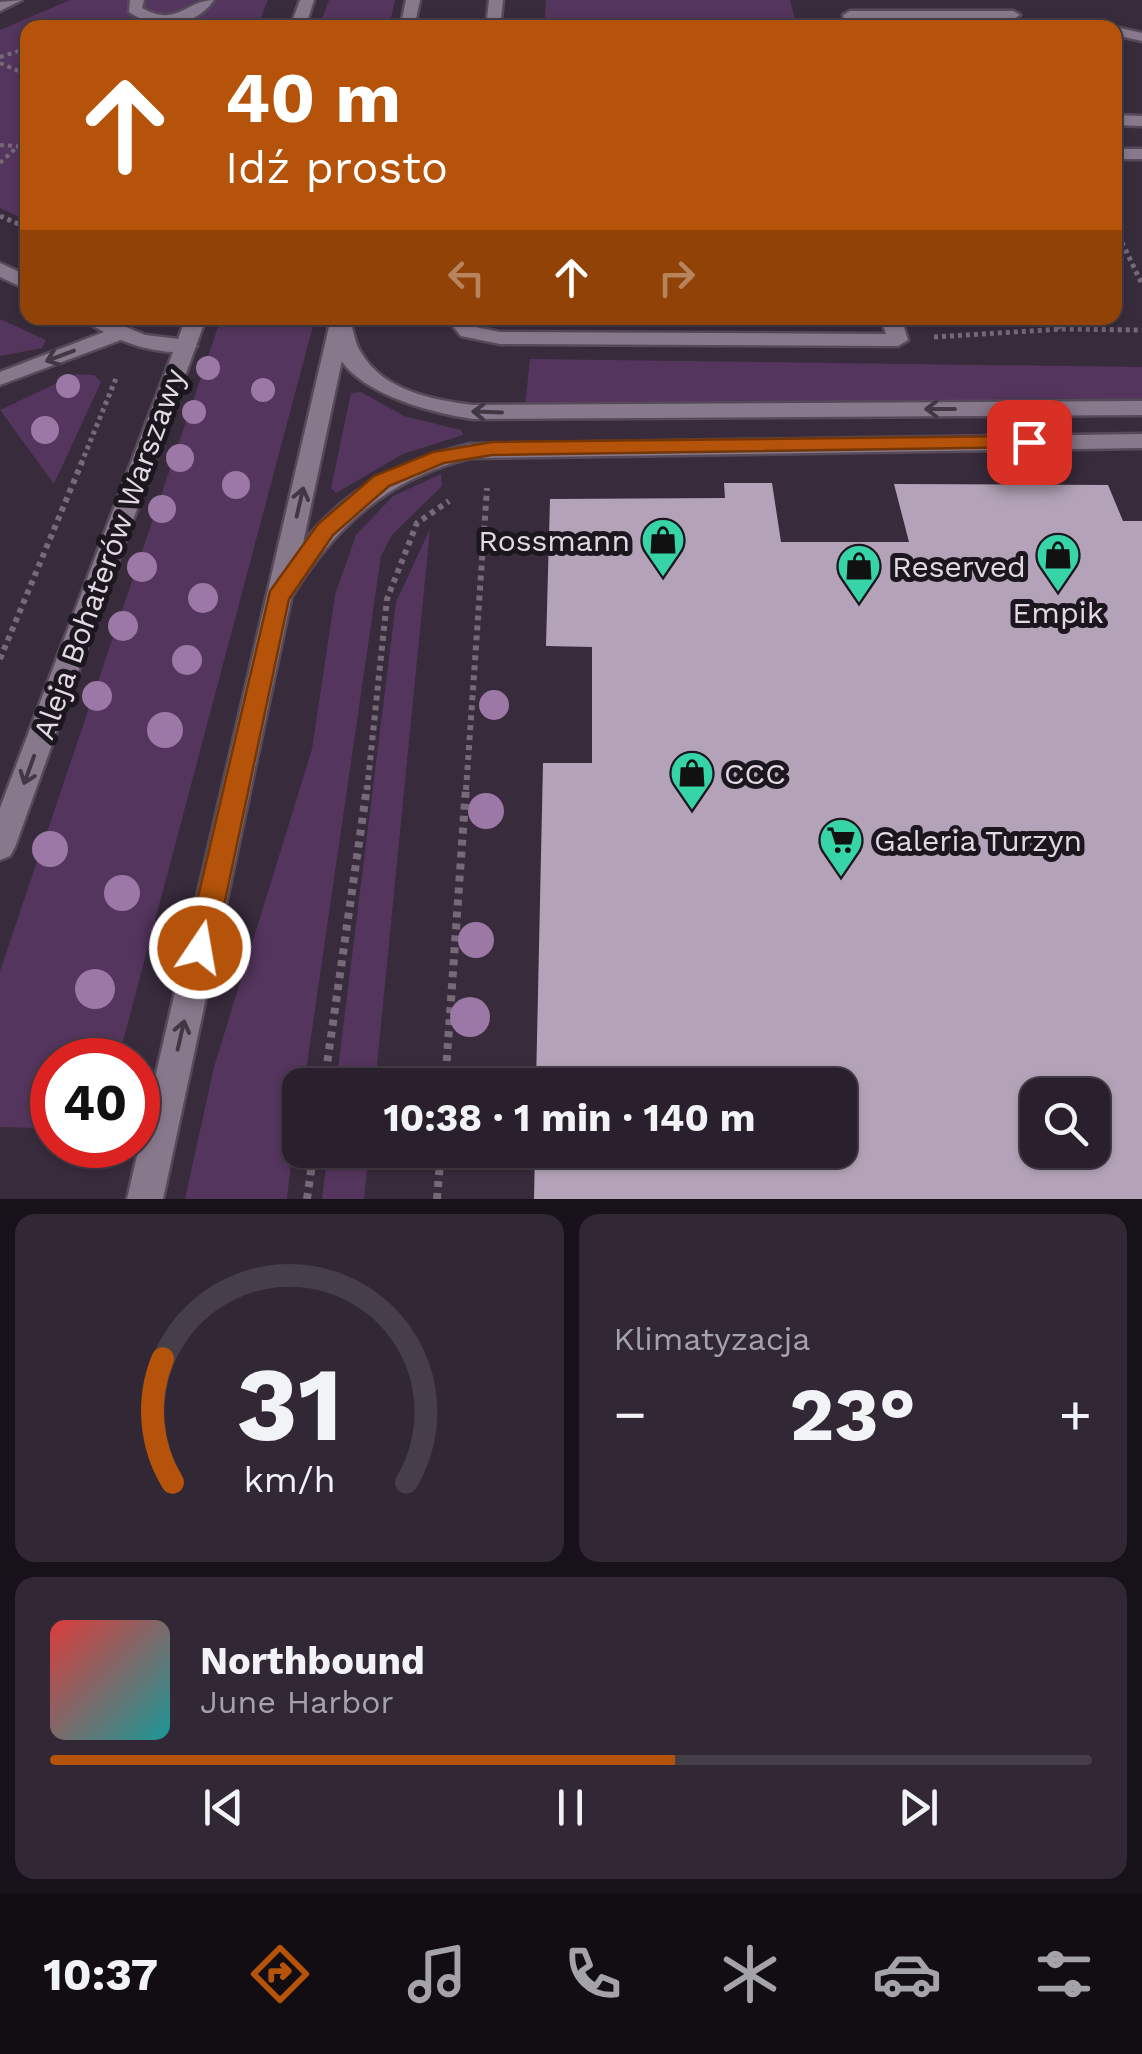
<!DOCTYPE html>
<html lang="pl">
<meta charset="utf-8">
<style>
:root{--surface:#2a202d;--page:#322835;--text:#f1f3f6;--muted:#a5a3aa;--line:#463e49;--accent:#b45309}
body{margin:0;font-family:"Work Sans",sans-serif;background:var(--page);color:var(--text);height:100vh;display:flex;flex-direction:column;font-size:38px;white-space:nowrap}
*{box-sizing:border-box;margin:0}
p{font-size:32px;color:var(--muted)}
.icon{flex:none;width:55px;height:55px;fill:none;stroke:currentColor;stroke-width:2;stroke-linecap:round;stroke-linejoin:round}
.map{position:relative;height:1199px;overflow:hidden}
.side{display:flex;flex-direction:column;gap:15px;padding:15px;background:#171219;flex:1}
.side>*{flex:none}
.top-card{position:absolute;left:20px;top:20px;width:1102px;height:305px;border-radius:20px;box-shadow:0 2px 8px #0004,0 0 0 2px var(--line);background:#b45309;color:#fff;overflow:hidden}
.fabs{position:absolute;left:1020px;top:1078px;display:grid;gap:20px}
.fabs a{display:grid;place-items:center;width:90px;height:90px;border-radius:20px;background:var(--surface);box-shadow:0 2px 8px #0004,0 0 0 2px var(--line);font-size:50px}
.speed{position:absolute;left:30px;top:1038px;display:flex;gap:20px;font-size:50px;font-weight:700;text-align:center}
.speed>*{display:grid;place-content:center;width:130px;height:130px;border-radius:50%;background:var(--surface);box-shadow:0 2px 8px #0004,0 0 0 2px var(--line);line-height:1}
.speed .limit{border:15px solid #d22;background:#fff;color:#111}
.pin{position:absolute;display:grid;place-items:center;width:85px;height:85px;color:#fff;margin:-42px;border-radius:20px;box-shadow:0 5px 15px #0006}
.me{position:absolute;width:110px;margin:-55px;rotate:12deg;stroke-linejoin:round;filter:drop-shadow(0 0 8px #0008)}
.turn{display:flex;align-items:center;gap:35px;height:210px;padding:0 40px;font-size:45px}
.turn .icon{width:130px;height:130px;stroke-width:2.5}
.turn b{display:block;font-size:70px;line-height:85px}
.lanes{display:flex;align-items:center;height:95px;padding:0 40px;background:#0003;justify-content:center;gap:50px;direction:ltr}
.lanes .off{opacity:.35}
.big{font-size:75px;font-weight:700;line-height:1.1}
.side .card{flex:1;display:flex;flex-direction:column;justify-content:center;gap:15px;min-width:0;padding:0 35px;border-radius:20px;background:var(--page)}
.side .dial{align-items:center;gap:0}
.dial svg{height:260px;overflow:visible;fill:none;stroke:var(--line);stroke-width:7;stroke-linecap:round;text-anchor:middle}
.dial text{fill:var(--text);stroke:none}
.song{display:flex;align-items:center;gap:30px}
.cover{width:120px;height:120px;border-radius:15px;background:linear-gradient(135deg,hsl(0 70% 55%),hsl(180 70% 35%))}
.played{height:10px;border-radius:5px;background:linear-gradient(90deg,var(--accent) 60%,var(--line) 60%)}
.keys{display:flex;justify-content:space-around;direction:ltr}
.heat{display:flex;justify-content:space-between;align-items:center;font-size:55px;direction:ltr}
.side .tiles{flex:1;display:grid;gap:15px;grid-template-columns:1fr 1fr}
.card:last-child{grid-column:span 2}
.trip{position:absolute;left:282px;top:1068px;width:575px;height:100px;border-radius:20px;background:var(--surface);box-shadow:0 2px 8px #0004,0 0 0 2px var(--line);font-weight:700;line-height:100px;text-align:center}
.tabs{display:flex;height:160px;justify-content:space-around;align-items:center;background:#110d12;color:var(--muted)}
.tabs .icon{width:70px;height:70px}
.tabs .current{color:var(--accent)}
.tabs b{font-size:45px;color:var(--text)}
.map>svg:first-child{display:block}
.green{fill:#54355d}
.building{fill:#b4a3b8;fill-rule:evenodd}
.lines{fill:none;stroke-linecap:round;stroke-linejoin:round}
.service-casing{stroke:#564a59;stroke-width:5}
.pedestrian-casing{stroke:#564a59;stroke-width:5}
.minor-casing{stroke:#564a59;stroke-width:5}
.tertiary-casing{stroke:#564a59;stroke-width:5}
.path-far3{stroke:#766a79;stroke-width:4;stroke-dasharray:4 4;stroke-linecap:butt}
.path-far2{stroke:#766a79;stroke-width:5;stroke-dasharray:4 4;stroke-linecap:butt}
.path-far1{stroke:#766a79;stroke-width:6;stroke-dasharray:5 5;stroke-linecap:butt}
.path{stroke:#766a79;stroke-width:8;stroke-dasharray:6 6;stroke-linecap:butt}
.service{fill:#88788c;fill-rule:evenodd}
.pedestrian{fill:#88788c;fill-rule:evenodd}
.minor{fill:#88788c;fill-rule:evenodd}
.tertiary{fill:#88788c;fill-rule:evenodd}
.tree{fill:#9b78a5}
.oneway{stroke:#423844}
.route{fill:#b45309;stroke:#753606;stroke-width:2.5}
.labels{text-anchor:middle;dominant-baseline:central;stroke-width:10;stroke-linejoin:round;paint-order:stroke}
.poi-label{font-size:30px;fill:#e2d9e4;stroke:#1c161e;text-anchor:start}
.street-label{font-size:30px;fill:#e2d9e4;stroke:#1c161e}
</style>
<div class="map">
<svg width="1142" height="1199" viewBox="0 0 1142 1199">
<rect width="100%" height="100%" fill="#382b3c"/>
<path class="green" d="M70,0H268L257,27L28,28L27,221L0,208V30Z
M329,0H395L389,27H319Z
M546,0H790L797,27H544Z
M221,318H315L118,1060H52V1122L37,1128L0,1127V971Z
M531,318H872L874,327L531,324Z
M0,319L46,340L42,348L0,356Z
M530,359L1142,367V402L525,406Z
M76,374L94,375L101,382L54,484L0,410Z
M361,392L404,416L461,430L463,435L403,454L336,493L331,488L351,393Z
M441,474L442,486L392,535L381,556L304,1085H300L287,1199H185L214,1067L312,749L335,595L348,558L356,535L393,496Z
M430,529L375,1085H336L396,602Z
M328,1150H369L364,1199H322Z"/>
<path class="building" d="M724,483H772L781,542H909L894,484L1108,485L1123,521H1142V1199H534L535,1150H840V1085H536L543,763H592V647L546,646L550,499L725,498ZM1038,1095H1092V1150H1038Z"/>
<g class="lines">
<defs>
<path id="service" d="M489,0H503L500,28H486Z
M850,11H1013L1020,15L1013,19H859L861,28H847L843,15Z
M1115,27L1142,33V41L1115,35V28H1111Z
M1115,115L1142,116V126L1115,125Z
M1115,149H1142V159H1115Z
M333,318H349C354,330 354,343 362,354C384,391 434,400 473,405L1142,401V415L473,419C426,412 317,385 333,318Z
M446,318H466L475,327L500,332L886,334L881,318H901L908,340L898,346L500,344L461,336Z
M1142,434V448L470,458C387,479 334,527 290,599H272L269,593C318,507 375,467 470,444Z"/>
<path id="pedestrian" d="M130,0H144L142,8C177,28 186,0 214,0C195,28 156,31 129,12Z"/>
<path id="minor" d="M0,263L28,276V290L0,277Z
M79,318H105L145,335L187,340L197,346C181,359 140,348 121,340L0,385V372L104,332Z"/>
<path id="tertiary" d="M22,0L0,11V2Z
M300,0H314L305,28H290Z
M406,0H420L414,28H400Z
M186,318H206L15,847L10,856L0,860V808Z
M331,318H351L163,1199H127Z"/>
</defs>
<use href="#service" class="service-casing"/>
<use href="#pedestrian" class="pedestrian-casing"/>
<use href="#minor" class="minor-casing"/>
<use href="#tertiary" class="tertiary-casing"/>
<path class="path-far3" d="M92,28L107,23
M0,57L28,48
M0,63L28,75
M0,145L28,147
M0,163L28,137"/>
<path class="path-far2" d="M0,216L28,228
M1115,228L1142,284
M1055,318L1060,329
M934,337L1060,329L1142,330
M81,464L117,376"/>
<path class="path-far1" d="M0,659L82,462
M367,790L387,599L417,523L449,501
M466,790L487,488"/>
<path class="path" d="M324,1085L367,787
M445,1085L466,787
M307,1199L314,1150
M437,1199L441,1150"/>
<use href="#service" class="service"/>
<use href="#pedestrian" class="pedestrian"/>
<use href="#minor" class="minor"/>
<use href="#tertiary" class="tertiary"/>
</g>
<g class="tree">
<circle cx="208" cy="368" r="12"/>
<circle cx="68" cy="386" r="12"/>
<circle cx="263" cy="390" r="12"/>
<circle cx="194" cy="412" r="12"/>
<circle cx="45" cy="430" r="14"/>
<circle cx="180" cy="458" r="14"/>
<circle cx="236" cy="485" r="14"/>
<circle cx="162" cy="509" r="14"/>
<circle cx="142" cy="567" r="15"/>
<circle cx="203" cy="598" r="15"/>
<circle cx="123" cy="626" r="15"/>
<circle cx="187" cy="660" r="15"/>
<circle cx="97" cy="696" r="15"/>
<circle cx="494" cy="705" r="15"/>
<circle cx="165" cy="730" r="18"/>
<circle cx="486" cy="811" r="18"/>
<circle cx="50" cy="849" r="18"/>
<circle cx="122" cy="893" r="18"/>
<circle cx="476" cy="940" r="18"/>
<circle cx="95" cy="989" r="20"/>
<circle cx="470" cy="1017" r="20"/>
</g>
<defs><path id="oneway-shaft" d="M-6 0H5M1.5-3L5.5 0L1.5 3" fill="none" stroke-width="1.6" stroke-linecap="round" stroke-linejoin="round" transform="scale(2.5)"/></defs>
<g class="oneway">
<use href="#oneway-shaft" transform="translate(60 356) rotate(159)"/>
<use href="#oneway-shaft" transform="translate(940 409) rotate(180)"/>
<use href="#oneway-shaft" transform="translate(487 412) rotate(-178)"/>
<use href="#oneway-shaft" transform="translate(300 502) rotate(-77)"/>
<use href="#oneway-shaft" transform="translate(29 770) rotate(110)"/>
<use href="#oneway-shaft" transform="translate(181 1035) rotate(-77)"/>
</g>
<path class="route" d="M1029,436L1039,442L1036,447L492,455L444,463L389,486L333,535L289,599L215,948L211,957L200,961L190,957L186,948L270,591L318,524L374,476L433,452L492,442Z"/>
<defs>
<symbol id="shop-pin" viewBox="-11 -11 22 30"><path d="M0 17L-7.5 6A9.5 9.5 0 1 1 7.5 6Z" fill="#36d4a7" stroke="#1c161e"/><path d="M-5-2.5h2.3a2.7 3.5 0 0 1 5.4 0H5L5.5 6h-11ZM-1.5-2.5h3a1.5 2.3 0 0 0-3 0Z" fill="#111"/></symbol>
<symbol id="supermarket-pin" viewBox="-11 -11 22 30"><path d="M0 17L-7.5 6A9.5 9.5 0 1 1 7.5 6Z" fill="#36d4a7" stroke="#1c161e"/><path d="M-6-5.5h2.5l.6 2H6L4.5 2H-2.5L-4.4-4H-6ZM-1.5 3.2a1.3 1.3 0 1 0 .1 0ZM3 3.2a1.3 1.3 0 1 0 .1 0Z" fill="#111"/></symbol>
</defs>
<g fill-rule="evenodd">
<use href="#shop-pin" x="638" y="515" width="50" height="68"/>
<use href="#shop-pin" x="1033" y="530" width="50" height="68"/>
<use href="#shop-pin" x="834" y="541" width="50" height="68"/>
<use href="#shop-pin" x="667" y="748" width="50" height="68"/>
<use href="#supermarket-pin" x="816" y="815" width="50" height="68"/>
</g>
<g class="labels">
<g class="poi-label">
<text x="630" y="540" text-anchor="end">Rossmann</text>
<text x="892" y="566">Reserved</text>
<text x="1058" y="612" text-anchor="middle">Empik</text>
<text x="724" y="773">CCC</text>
<text x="874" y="840">Galeria Turzyn</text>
</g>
<g class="street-label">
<text transform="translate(109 554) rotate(-70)">Aleja Bohaterów Warszawy</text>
</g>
</g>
</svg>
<div class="fabs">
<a><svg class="icon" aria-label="search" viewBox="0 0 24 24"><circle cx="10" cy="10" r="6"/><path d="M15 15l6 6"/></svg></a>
</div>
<div class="speed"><div class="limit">40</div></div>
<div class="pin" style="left:1029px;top:442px;background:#d93025"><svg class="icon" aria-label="arrive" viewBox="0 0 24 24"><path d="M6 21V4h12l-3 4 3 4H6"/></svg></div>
<svg class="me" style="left:200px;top:948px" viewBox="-20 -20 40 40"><circle r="17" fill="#b45309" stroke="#fff" stroke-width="3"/><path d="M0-11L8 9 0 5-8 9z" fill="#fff"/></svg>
<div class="trip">10:38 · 1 min · 140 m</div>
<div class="top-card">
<div class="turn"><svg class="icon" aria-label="ahead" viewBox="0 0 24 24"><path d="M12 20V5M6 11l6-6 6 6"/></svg><div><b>40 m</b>Idź prosto</div></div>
<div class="lanes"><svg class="icon off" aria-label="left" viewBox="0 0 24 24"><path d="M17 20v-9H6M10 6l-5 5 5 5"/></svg><svg class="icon" aria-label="ahead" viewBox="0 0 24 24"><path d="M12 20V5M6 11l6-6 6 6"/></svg><svg class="icon off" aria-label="right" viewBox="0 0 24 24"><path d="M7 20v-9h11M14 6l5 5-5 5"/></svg></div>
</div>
</div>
<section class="side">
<div class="tiles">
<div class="card dial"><svg viewBox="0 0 100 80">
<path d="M14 69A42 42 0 1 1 86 69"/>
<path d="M14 69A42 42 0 0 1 11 31" stroke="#b45309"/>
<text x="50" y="56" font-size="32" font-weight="700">31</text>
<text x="50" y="72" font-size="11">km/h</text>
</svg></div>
<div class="card"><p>Klimatyzacja</p>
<div class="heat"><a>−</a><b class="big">23°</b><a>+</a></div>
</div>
<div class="card">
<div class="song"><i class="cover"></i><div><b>Northbound</b><p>June Harbor</p></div></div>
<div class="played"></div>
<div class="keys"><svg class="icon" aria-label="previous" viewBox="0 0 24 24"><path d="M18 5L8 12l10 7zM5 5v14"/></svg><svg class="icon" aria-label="pause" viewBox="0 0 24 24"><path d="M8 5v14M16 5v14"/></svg><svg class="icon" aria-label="next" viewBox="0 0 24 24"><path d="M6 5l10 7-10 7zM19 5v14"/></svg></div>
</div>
</div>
</section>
<nav class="tabs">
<b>10:37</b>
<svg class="icon current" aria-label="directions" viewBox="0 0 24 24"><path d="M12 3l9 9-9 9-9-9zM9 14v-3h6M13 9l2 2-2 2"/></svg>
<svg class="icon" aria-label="music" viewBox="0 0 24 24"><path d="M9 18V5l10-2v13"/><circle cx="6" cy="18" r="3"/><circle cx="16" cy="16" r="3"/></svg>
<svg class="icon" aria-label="phone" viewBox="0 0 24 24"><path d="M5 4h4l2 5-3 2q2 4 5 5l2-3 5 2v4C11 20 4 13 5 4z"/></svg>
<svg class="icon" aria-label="climate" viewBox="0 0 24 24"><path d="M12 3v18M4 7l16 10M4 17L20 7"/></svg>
<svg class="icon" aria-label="car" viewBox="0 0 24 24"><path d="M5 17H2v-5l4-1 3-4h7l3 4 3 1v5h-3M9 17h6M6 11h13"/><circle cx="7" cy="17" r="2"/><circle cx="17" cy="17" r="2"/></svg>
<svg class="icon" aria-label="filters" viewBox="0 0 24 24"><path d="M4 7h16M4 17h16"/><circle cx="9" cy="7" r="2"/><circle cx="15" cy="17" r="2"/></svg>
</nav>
